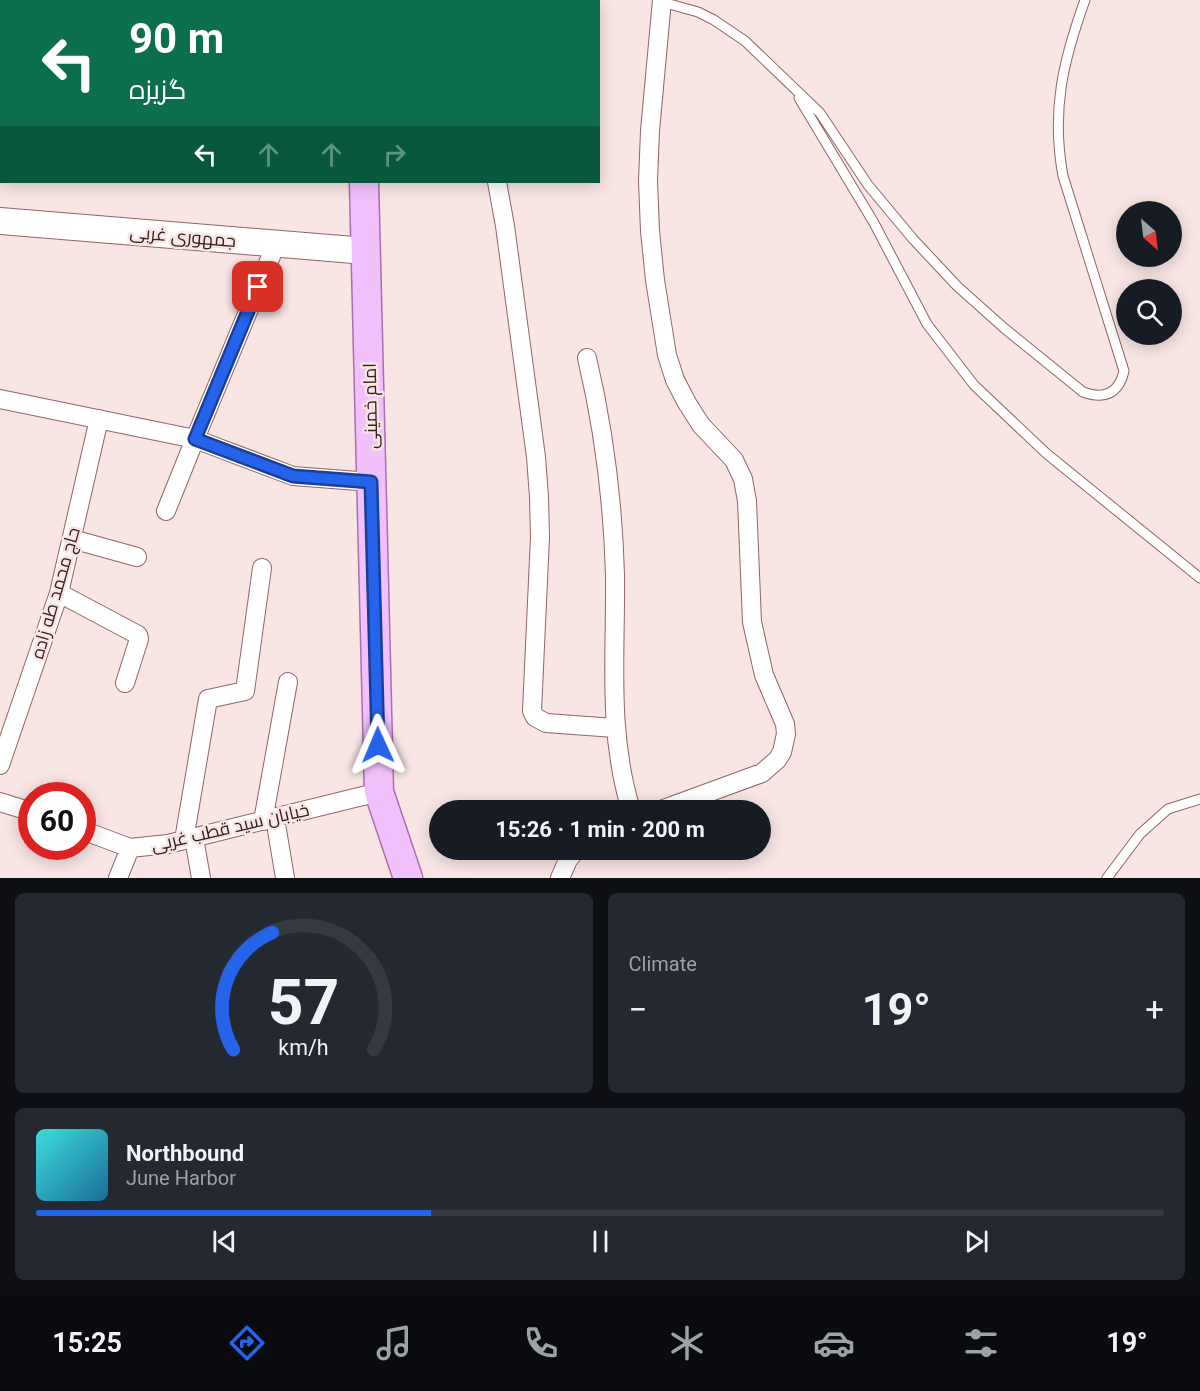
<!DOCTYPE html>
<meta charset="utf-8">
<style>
:root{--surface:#171b24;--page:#242831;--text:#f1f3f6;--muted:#9ea1a6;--line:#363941;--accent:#2563eb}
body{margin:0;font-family:Roboto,Cairo,sans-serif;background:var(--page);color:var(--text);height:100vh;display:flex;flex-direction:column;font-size:22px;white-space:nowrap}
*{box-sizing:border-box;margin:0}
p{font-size:20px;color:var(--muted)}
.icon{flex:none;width:33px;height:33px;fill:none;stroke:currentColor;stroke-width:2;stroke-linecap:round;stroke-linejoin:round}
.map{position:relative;height:878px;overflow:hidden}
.side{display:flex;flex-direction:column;gap:15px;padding:15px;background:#0d0f14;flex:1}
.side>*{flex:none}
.guide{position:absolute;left:0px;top:0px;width:600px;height:183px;box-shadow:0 3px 15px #0003;background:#0b6e4f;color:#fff;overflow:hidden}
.needle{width:39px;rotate:152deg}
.tools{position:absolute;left:1116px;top:201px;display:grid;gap:12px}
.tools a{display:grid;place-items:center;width:66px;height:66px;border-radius:50%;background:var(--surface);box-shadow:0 3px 15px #0003;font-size:30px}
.speed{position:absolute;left:18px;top:782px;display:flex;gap:12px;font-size:30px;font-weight:700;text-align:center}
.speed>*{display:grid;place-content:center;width:78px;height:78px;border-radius:50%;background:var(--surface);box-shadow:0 3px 15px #0003;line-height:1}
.speed .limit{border:9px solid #d22;background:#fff;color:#111}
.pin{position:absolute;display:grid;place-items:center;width:51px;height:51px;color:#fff;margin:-26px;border-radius:12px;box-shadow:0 3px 9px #0006}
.me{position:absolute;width:66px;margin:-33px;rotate:359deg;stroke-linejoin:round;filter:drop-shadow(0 0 4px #0008)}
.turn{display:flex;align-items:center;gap:21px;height:126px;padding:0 30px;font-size:27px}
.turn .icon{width:78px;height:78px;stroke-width:2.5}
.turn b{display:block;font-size:42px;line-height:51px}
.lanes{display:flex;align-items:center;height:57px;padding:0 30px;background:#0003;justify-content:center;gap:30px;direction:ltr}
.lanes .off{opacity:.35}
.big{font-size:45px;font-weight:700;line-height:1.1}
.side .card{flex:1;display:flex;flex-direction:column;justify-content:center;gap:9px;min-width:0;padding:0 21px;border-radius:9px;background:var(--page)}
.side .dial{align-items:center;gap:0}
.dial svg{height:156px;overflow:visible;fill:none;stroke:var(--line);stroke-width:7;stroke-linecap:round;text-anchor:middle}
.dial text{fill:var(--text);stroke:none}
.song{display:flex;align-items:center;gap:18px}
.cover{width:72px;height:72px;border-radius:9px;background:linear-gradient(135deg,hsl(180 70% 55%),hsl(200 70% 35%))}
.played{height:6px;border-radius:3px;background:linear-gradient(90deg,var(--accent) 35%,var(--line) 35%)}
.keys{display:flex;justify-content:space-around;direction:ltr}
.heat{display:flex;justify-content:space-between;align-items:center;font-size:33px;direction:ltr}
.side .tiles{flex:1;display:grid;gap:15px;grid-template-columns:1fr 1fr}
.card:last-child{grid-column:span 2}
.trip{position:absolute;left:429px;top:800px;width:342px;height:60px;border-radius:30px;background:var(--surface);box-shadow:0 3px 15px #0003;font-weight:700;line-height:60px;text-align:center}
.menu{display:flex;height:96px;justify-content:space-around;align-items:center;background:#090b0e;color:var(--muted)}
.menu .icon{width:42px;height:42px}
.menu .on{color:var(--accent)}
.menu b{font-size:27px;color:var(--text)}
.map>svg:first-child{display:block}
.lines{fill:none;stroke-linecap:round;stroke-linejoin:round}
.lane-casing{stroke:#8f6564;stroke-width:11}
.street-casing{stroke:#8f6564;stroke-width:20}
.secondary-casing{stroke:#8f6564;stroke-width:28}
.primary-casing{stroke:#a96eaf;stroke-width:31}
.lane{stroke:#fff;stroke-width:9}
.street{stroke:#fff;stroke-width:18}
.secondary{stroke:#fff;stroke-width:26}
.primary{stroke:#f2c1fd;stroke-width:28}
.route-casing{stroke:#184099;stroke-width:15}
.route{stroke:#2563eb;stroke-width:10}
.labels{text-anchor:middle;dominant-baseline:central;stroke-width:5;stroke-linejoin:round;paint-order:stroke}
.street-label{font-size:18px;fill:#312020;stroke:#f8e5e4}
</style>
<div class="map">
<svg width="1200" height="878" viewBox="0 0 1200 878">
<rect width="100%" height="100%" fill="#f8e5e4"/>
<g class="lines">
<defs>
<path id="lane" d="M662,2L698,12L714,20L745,41L820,113L868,185L913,239L957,286L1004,328L1083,392C1105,400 1119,393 1124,371L1063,176C1051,111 1063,61 1085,0
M799,98L874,223L927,324L974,385L1047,454L1200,578
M1107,878L1140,834L1168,809L1200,799"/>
<path id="street" d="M167,0V2
M453,0V2
M0,38H2
M497,182L505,226L536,457L539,497L540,537L532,711L535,717L546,723L615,728
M276,244L195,439L293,476L371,482
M587,358C604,430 613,501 615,575C616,656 607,731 631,810
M0,399L195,439L166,511
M72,539L137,557
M59,593L138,635L139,639L125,683
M0,765L59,593L99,419
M0,802L32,812
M661,810L762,773L777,760L782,752L786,734L785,724L764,675L752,622L747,501L743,479L734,460L701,425L687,403L675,380L667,355L655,280L650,231L648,181L650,131L662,0
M275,818L285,878
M263,821L288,682
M82,830L130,848L168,844L379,792
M194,838L201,878
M184,840L208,699L245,691L262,568
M118,878L130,848
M560,878L568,860L577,849"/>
<path id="secondary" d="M0,221L366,251"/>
<path id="primary" d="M357,0V2
M364,182L379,792L408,878"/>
</defs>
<use href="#lane" class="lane-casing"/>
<use href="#street" class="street-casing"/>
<use href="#secondary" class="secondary-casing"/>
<use href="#primary" class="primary-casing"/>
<use href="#lane" class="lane"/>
<use href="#street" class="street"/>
<use href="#secondary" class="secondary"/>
<use href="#primary" class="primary"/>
</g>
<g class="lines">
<defs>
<path id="route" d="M258,287L195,439L293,476L371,482L378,745"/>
</defs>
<use href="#route" class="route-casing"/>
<use href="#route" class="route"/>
</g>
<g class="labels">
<g class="street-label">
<text transform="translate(183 236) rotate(5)">جمهوری غربی</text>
<text transform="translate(370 406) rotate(-91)">امام خمینی</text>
<text transform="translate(55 593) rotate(-74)">حاج محمد طه زاده</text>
<text transform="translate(230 827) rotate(-13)">خیابان سید قطب غربی</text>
</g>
</g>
</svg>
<div class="tools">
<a><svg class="needle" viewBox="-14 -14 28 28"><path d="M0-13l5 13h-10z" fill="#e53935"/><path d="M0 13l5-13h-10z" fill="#9ea1a6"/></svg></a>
<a><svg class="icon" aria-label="search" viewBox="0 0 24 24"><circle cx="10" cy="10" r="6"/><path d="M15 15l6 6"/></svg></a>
</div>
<div class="speed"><div class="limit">60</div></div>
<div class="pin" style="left:258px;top:287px;background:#d93025"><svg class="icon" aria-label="arrive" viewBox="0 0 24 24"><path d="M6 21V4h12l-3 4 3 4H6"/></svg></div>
<svg class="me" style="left:378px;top:745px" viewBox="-20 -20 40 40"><path d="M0-17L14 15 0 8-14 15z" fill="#2563eb" stroke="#fff" stroke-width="4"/></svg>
<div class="trip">15:26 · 1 min · 200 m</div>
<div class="guide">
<div class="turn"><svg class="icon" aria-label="left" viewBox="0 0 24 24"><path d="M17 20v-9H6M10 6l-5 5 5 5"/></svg><div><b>90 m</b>گزیزه</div></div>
<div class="lanes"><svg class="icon" aria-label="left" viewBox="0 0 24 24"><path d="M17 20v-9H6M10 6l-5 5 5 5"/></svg><svg class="icon off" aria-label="ahead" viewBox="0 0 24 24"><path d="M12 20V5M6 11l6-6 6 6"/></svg><svg class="icon off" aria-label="ahead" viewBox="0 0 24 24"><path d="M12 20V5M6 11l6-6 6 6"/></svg><svg class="icon off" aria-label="right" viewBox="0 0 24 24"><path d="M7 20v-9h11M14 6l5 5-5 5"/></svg></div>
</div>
</div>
<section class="side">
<div class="tiles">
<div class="card dial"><svg viewBox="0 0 100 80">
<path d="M14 69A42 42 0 1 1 86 69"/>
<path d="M14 69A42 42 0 0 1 34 9" stroke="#2563eb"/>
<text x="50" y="56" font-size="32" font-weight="700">57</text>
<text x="50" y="72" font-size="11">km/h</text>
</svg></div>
<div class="card"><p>Climate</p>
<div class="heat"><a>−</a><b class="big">19°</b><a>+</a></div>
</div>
<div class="card">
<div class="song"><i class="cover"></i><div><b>Northbound</b><p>June Harbor</p></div></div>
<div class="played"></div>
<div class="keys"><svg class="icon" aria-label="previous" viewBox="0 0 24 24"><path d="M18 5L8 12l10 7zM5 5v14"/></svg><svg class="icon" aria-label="pause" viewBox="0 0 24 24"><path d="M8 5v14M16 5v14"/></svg><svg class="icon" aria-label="next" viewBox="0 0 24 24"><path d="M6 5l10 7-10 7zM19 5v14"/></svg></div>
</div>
</div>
</section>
<nav class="menu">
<b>15:25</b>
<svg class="icon on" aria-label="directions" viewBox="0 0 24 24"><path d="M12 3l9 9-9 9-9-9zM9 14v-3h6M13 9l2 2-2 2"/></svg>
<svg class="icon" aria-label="music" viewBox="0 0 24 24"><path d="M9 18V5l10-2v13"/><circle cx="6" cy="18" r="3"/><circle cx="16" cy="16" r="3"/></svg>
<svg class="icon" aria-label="phone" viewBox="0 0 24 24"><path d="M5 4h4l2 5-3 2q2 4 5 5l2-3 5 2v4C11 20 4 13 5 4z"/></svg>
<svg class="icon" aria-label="climate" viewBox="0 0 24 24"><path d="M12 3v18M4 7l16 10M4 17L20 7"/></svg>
<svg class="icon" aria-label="car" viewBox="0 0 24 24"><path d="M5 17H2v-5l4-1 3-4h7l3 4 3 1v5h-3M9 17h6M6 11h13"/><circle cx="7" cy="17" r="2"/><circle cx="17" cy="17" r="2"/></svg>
<svg class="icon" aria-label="filters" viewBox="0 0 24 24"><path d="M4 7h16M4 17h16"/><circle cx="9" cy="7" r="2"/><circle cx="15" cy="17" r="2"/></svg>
<b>19°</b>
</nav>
